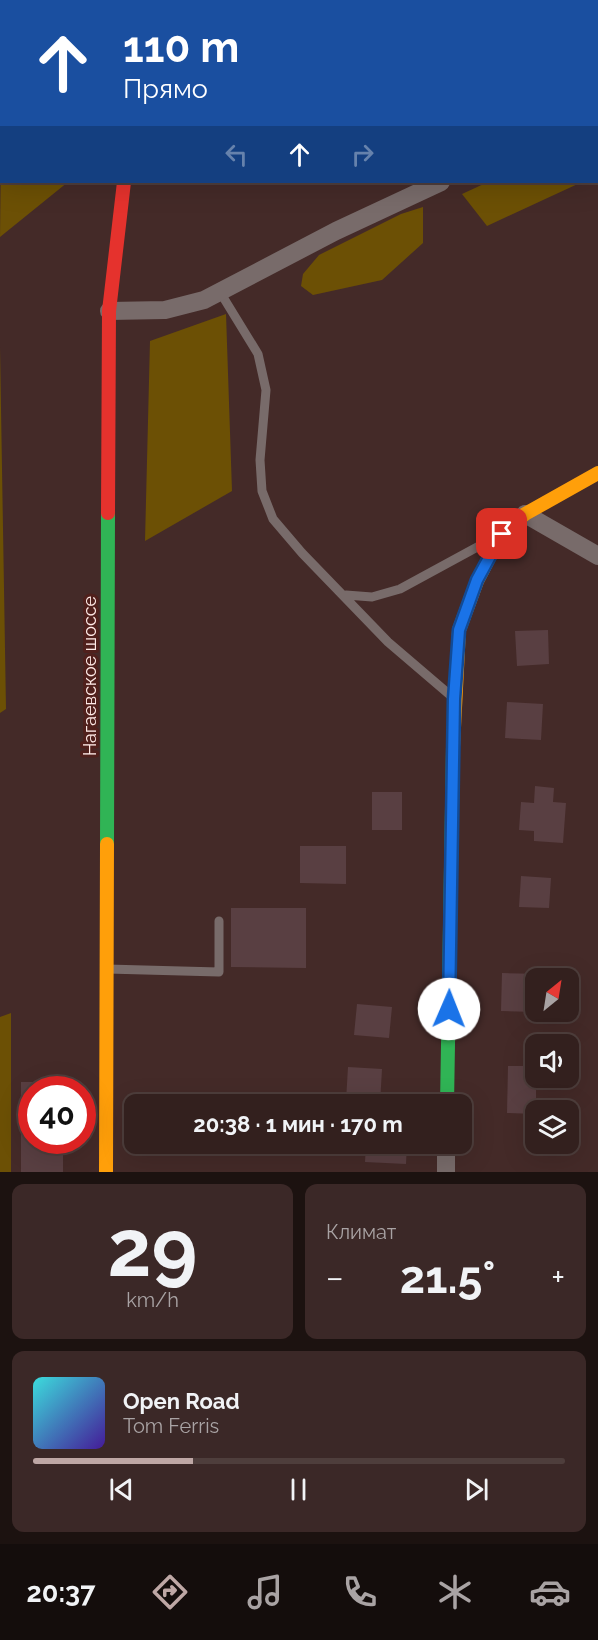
<!DOCTYPE html>
<html lang="ru">
<meta charset="utf-8">
<style>
:root{--surface:#33201e;--page:#3b2827;--text:#f1f3f6;--muted:#a9a3a4;--line:#4e3e3c;--accent:#bea7a5}
body{margin:0;font-family:Raleway,sans-serif;background:var(--page);color:var(--text);height:100vh;display:flex;flex-direction:column;font-size:22px;white-space:nowrap}
*{box-sizing:border-box;margin:0}
p{font-size:20px;color:var(--muted)}
.icon{flex:none;width:33px;height:33px;fill:none;stroke:currentColor;stroke-width:2;stroke-linecap:round;stroke-linejoin:round}
.map{position:relative;height:1172px;overflow:hidden}
.side{display:flex;flex-direction:column;gap:12px;padding:12px;background:#1c1210;flex:1}
.side>*{flex:none}
.guide{position:absolute;left:0px;top:0px;width:598px;height:183px;box-shadow:0 6px 24px #0002,0 0 0 2px var(--line);background:#1a4fa0;color:#fff;overflow:hidden}
.needle{width:39px;rotate:30deg}
.controls{position:absolute;left:525px;top:968px;display:grid;gap:12px}
.controls a{display:grid;place-items:center;width:54px;height:54px;border-radius:12px;background:var(--surface);box-shadow:0 6px 24px #0002,0 0 0 2px var(--line);font-size:30px}
.speed{position:absolute;left:18px;top:1076px;display:flex;gap:12px;font-size:30px;font-weight:700;text-align:center}
.speed>*{display:grid;place-content:center;width:78px;height:78px;border-radius:50%;background:var(--surface);box-shadow:0 6px 24px #0002,0 0 0 2px var(--line);line-height:1}
.speed .limit{border:9px solid #d22;background:#fff;color:#111}
.pin{position:absolute;display:grid;place-items:center;width:51px;height:51px;color:#fff;margin:-26px;border-radius:12px;box-shadow:0 3px 9px #0006}
.me{position:absolute;width:66px;margin:-33px;rotate:1deg;stroke-linejoin:round;filter:drop-shadow(0 0 4px #0008)}
.turn{display:flex;align-items:center;gap:21px;height:126px;padding:0 24px;font-size:27px}
.turn .icon{width:78px;height:78px;stroke-width:2.5}
.turn b{display:block;font-size:42px;line-height:51px}
.lanes{display:flex;align-items:center;height:57px;padding:0 24px;background:#0003;justify-content:center;gap:30px;direction:ltr}
.lanes .off{opacity:.35}
.big{font-size:45px;font-weight:700;line-height:1.1}
.side .widget{flex:1;display:flex;flex-direction:column;justify-content:center;gap:9px;min-width:0;padding:0 21px;border-radius:12px;background:var(--page)}
.side .dial{align-items:center;gap:0}
.dial b{font-size:78px;line-height:1}
.song{display:flex;align-items:center;gap:18px}
.cover{width:72px;height:72px;border-radius:9px;background:linear-gradient(135deg,hsl(180 70% 55%),hsl(260 70% 35%))}
.played{height:6px;border-radius:3px;background:linear-gradient(90deg,var(--accent) 30%,var(--line) 30%)}
.keys{display:flex;justify-content:space-around;direction:ltr}
.heat{display:flex;justify-content:space-between;align-items:center;font-size:33px;direction:ltr}
.side .tiles{flex:1;display:grid;gap:12px;grid-template-columns:1fr 1fr}
.widget:last-child{grid-column:span 2}
.trip{position:absolute;left:124px;top:1094px;width:348px;height:60px;border-radius:12px;background:var(--surface);box-shadow:0 6px 24px #0002,0 0 0 2px var(--line);font-weight:700;line-height:60px;text-align:center}
.menu{display:flex;height:96px;justify-content:space-around;align-items:center;background:#140d0c;color:var(--muted)}
.menu .icon{width:42px;height:42px}
.menu .selected{color:var(--accent)}
.menu b{font-size:27px;color:var(--text)}
.map>svg:first-child{display:block}
.forest{fill:#6c5005}
.building{fill:#593f42}
.lines{fill:none;stroke-linecap:round;stroke-linejoin:round}
.lane{stroke:#786b6a;stroke-width:9}
.street{stroke:#786b6a;stroke-width:18}
.fast{stroke:#30b455;stroke-width:14}
.slow{stroke:#ff9f0a;stroke-width:14}
.jam{stroke:#e5322d;stroke-width:14}
.route-casing{stroke:#114b97;stroke-width:15}
.route{stroke:#1a73e8;stroke-width:10}
.labels{text-anchor:middle;dominant-baseline:central;stroke-width:6;stroke-linejoin:round;paint-order:stroke}
.street-label{font-size:18px;fill:#ffebe8;stroke:#50201c}
</style>
<div class="map">
<svg width="598" height="1172" viewBox="0 0 598 1172">
<rect width="100%" height="100%" fill="#442a28"/>
<path class="forest" d="M311,0H500L307,1Z
M1,152L2,182H68L0,237Z
M488,182H582L487,226L462,194Z
M423,207V243L382,280L313,295L301,286L303,274L319,255L401,214Z
M226,314L232,491L145,541L150,341Z
M0,347L6,709L0,713Z
M11,1013V1172H0V1017Z"/>
<path class="building" d="M548,630L549,664L517,666L515,631Z
M507,702L543,704L541,740L505,738Z
M535,786L554,788L553,802L566,803L563,843L534,841V831L519,830L521,802L534,803Z
M372,792H402V830H372Z
M300,846H346V884L300,883Z
M521,876L551,878L549,908L519,907Z
M231,908H306V968L231,967Z
M502,973L540,974V978H536V1012L501,1011Z
M357,1004L392,1007L389,1038L354,1035Z
M508,1066H536V1114L507,1113Z
M348,1067L382,1069L380,1104L346,1101Z
M21,1082H63V1089H32V1140H63V1172H21Z
M366,1143H407L406,1164L365,1162Z"/>
<g class="lines">
<path class="lane" d="M220,292L258,354L266,390L260,460L262,491L273,519L302,553L388,642L450,695
M346,595L372,597L400,589L492,539
M107,969L219,972V921"/>
<path class="street" d="M597,108L598,107
M109,311L165,310L204,300L336,231L441,182
M525,514L598,556
M446,1172V1143"/>
<path class="fast" d="M107,844L108,513
M447,1104L453,747"/>
<path class="slow" d="M453,747L459,630L477,581L502,533L525,514L598,473
M106,1172L107,844"/>
<path class="jam" d="M147,0V2
M108,513L109,311L124,182"/>
</g>
<g class="lines">
<defs>
<path id="route" d="M449,1009L454,699L459,630L477,580L502,534"/>
</defs>
<use href="#route" class="route-casing"/>
<use href="#route" class="route"/>
</g>
<g class="labels">
<g class="street-label">
<text transform="translate(89 676) rotate(-90)">Нагаевское шоссе</text>
</g>
</g>
</svg>
<div class="controls">
<a><svg class="needle" viewBox="-14 -14 28 28"><path d="M0-13l5 13h-10z" fill="#e53935"/><path d="M0 13l5-13h-10z" fill="#a9a3a4"/></svg></a>
<a><svg class="icon" aria-label="sound" viewBox="0 0 24 24"><path d="M4 9h4l5-4v14l-5-4H4zM17 9q2 3 0 6"/></svg></a>
<a><svg class="icon" aria-label="layers" viewBox="0 0 24 24"><path d="M12 4l9 5-9 5-9-5zM3 14l9 5 9-5"/></svg></a>
</div>
<div class="speed"><div class="limit">40</div></div>
<div class="pin" style="left:502px;top:534px;background:#d93025"><svg class="icon" aria-label="arrive" viewBox="0 0 24 24"><path d="M6 21V4h12l-3 4 3 4H6"/></svg></div>
<svg class="me" style="left:449px;top:1009px" viewBox="-20 -20 40 40"><circle r="19" fill="#fff"/><path d="M0-13L10 11 0 6-10 11z" fill="#1a73e8"/></svg>
<div class="trip">20:38 · 1 мин · 170 m</div>
<div class="guide">
<div class="turn"><svg class="icon" aria-label="ahead" viewBox="0 0 24 24"><path d="M12 20V5M6 11l6-6 6 6"/></svg><div><b>110 m</b>Прямо</div></div>
<div class="lanes"><svg class="icon off" aria-label="left" viewBox="0 0 24 24"><path d="M17 20v-9H6M10 6l-5 5 5 5"/></svg><svg class="icon" aria-label="ahead" viewBox="0 0 24 24"><path d="M12 20V5M6 11l6-6 6 6"/></svg><svg class="icon off" aria-label="right" viewBox="0 0 24 24"><path d="M7 20v-9h11M14 6l5 5-5 5"/></svg></div>
</div>
</div>
<section class="side">
<div class="tiles">
<div class="widget dial"><b>29</b><p>km/h</p></div>
<div class="widget"><p>Климат</p>
<div class="heat"><a>−</a><b class="big">21.5°</b><a>+</a></div>
</div>
<div class="widget">
<div class="song"><i class="cover"></i><div><b>Open Road</b><p>Tom Ferris</p></div></div>
<div class="played"></div>
<div class="keys"><svg class="icon" aria-label="previous" viewBox="0 0 24 24"><path d="M18 5L8 12l10 7zM5 5v14"/></svg><svg class="icon" aria-label="pause" viewBox="0 0 24 24"><path d="M8 5v14M16 5v14"/></svg><svg class="icon" aria-label="next" viewBox="0 0 24 24"><path d="M6 5l10 7-10 7zM19 5v14"/></svg></div>
</div>
</div>
</section>
<nav class="menu">
<b>20:37</b>
<svg class="icon selected" aria-label="directions" viewBox="0 0 24 24"><path d="M12 3l9 9-9 9-9-9zM9 14v-3h6M13 9l2 2-2 2"/></svg>
<svg class="icon" aria-label="music" viewBox="0 0 24 24"><path d="M9 18V5l10-2v13"/><circle cx="6" cy="18" r="3"/><circle cx="16" cy="16" r="3"/></svg>
<svg class="icon" aria-label="phone" viewBox="0 0 24 24"><path d="M5 4h4l2 5-3 2q2 4 5 5l2-3 5 2v4C11 20 4 13 5 4z"/></svg>
<svg class="icon" aria-label="climate" viewBox="0 0 24 24"><path d="M12 3v18M4 7l16 10M4 17L20 7"/></svg>
<svg class="icon" aria-label="car" viewBox="0 0 24 24"><path d="M5 17H2v-5l4-1 3-4h7l3 4 3 1v5h-3M9 17h6M6 11h13"/><circle cx="7" cy="17" r="2"/><circle cx="17" cy="17" r="2"/></svg>
</nav>
